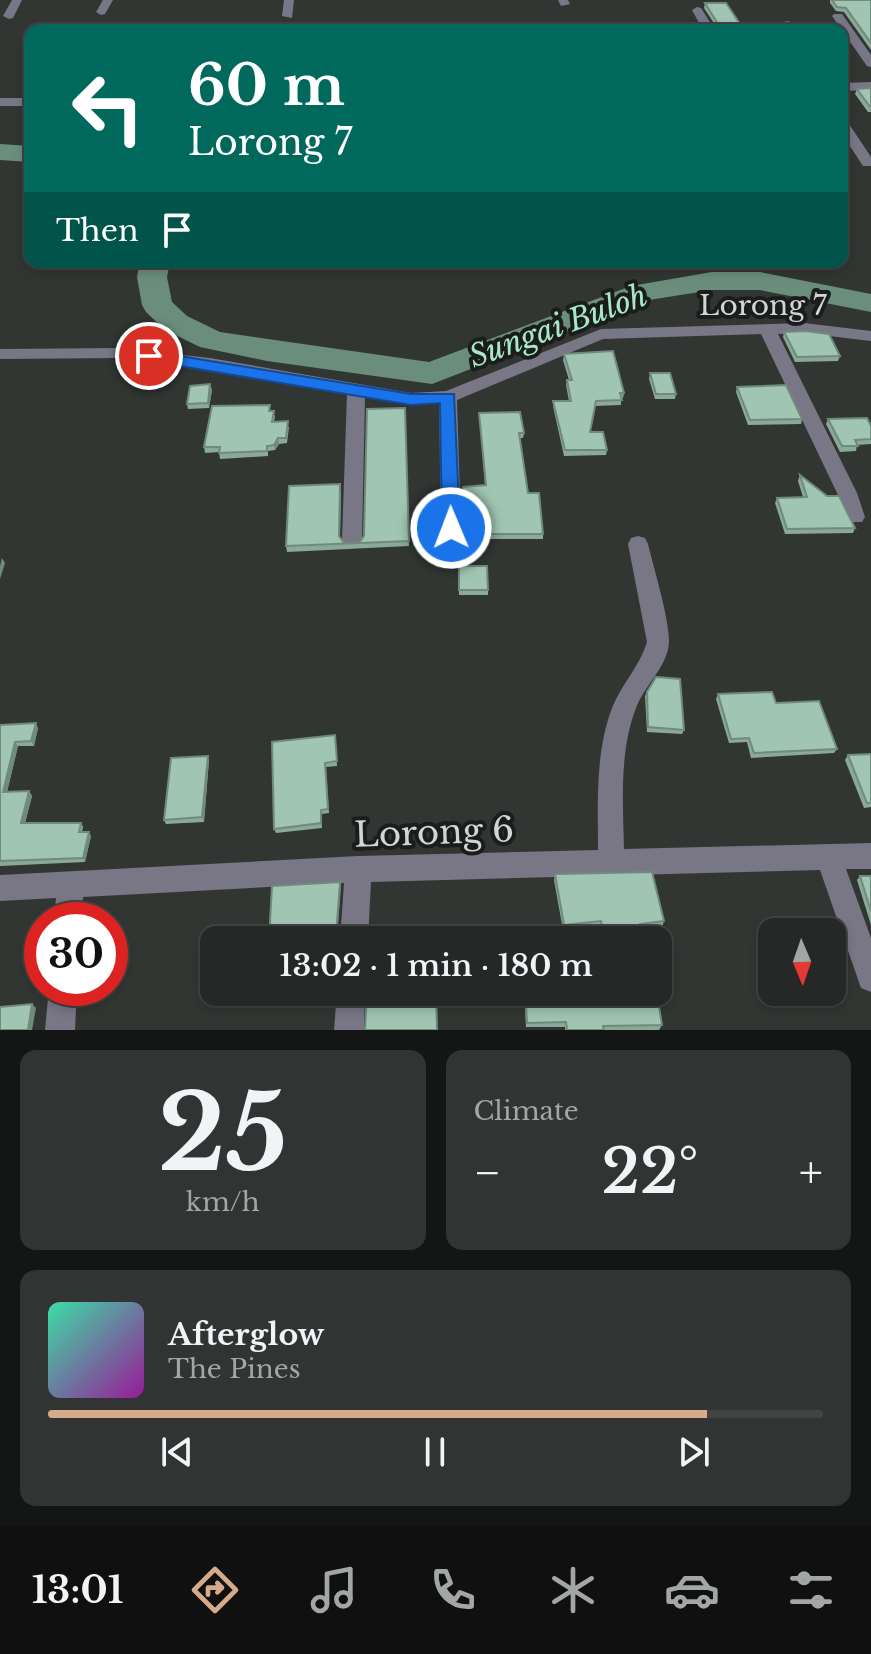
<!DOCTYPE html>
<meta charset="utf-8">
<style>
:root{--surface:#252826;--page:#313432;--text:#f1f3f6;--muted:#a3a6a7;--line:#424443;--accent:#d6ab8b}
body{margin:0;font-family:"Libre Baskerville",serif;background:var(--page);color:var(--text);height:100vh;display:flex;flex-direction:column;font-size:30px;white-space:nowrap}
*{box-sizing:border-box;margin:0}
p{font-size:26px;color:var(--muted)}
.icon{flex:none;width:44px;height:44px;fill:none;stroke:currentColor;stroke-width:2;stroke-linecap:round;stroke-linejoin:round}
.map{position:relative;height:1030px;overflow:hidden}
.details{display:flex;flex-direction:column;gap:20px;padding:20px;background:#141615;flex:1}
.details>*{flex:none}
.banner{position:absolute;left:24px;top:24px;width:824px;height:244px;border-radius:16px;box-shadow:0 4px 12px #0003,0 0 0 2px var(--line);background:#00695c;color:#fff;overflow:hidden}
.needle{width:52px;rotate:178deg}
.tools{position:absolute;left:758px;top:918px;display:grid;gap:16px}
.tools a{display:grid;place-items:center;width:88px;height:88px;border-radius:16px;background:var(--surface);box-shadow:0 4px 12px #0003,0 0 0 2px var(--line);font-size:40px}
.speed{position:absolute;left:24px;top:902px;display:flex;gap:16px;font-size:40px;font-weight:700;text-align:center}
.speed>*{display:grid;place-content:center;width:104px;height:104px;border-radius:50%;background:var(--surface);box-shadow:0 4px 12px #0003,0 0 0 2px var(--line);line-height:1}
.speed .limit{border:12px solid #d22;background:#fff;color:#111}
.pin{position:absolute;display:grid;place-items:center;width:68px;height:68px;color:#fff;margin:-34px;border:4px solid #fff;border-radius:50%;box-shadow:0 2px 8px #0007}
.me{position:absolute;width:88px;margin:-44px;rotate:359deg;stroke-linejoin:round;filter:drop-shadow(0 0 6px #0008)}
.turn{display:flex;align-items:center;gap:28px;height:168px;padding:0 32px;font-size:36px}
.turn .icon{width:104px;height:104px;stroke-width:2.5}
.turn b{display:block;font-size:56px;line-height:68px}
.then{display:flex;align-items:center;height:76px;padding:0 32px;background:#0003;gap:16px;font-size:30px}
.big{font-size:60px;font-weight:600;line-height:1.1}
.details .card{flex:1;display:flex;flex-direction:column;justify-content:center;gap:12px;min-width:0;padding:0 28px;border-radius:16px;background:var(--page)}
.details .dial{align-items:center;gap:0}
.dial b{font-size:104px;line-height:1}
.song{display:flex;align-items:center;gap:24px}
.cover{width:96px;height:96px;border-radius:12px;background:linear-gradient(135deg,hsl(160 70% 55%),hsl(300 70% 35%))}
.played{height:8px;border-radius:4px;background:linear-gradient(90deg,var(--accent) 85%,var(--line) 85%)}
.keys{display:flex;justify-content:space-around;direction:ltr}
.heat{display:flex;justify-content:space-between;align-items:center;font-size:44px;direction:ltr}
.details .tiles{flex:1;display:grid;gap:20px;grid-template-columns:1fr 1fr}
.card:last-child{grid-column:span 2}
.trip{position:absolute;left:200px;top:926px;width:472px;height:80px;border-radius:16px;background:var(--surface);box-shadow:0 4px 12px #0003,0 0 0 2px var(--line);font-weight:600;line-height:80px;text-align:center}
.menu{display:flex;height:128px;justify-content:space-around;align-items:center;background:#0f100f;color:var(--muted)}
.menu .icon{width:56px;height:56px}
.menu .active{color:var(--accent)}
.menu b{font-size:36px;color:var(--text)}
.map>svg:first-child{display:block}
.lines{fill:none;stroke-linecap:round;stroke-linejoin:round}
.river{fill:#6b8e7c;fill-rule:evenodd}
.minor{fill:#797786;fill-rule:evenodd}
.wall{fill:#8aa999}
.shaded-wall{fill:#708a7d}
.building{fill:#a0c5b2;stroke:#708a7d;stroke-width:2}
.route{fill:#1a73e8;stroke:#114b97;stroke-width:2}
.labels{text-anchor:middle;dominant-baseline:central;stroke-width:8;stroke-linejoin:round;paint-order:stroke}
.street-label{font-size:28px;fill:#d2d5d4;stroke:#1b1d1c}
.water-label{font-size:30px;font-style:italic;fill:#a8e8c8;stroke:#1b1d1c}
.near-street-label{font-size:34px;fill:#d2d5d4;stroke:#1b1d1c}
</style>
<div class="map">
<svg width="871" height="1030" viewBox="0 0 871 1030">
<rect width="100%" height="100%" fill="#313633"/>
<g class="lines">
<path class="river" d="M0,144L30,146V162L0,160Z
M140,262H170L167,277L172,302L187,316L220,332L429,362L631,286L712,272H760L871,294V312L760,290H712L649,300L432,384L267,361L200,347L165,330L146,312L142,305L137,277Z"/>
<path class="minor" d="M12,0H22L13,18L9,19L3,16Z
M103,0H113L105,14L101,15L96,12Z
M284,0H294L292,18L282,16Z
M558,0H568L570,4L561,6Z
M697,7L701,8L715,30H703L692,10Z
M834,14H842L871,55V67L867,66L832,16Z
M788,21L794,24L793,30H781L784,22Z
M871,82V90L842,91V83Z
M0,98H30V106H0Z
M842,120L847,121L871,157V166H863L842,134Z
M804,323L871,331V341L804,333L778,334L857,493L865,517L862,522H848L837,493L761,334L603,339L457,400L461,528L458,533H444L441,528L439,403L411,405L365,397L362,540L359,545H345L342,540L347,394L210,370L119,358L0,359V349L119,348L210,358L411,393L446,391L601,329Z
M638,536L645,538L648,544C654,569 669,618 669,641C669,665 644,686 636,708C619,752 623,803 624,849L871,843V869H846L871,938V992L861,988L820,870L371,882L368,940H340L344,883L83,897L82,920H54L56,898L0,901V875L358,856L598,850C598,803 595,753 612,708C621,685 640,666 647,642L628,544L631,538Z
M49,988H77L75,1030H45Z
M337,992H365L364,1030H334Z"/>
</g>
<path class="wall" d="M830,0H871V50L844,12L836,11L830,3Z
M705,3L744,30H713V29L717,28L704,8Z
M871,88V112H868L855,94L857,89Z
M784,332L840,356L838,361L795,362L783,337Z
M564,354L624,393L623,398H621V405L595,406L590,432L607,450L606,455L564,456L553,406V401H569L566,385L567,380H569L563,360Z
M650,373L676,394L675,399H655L649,379Z
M210,384L212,390L209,408L188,409L187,404Z
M737,387L802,419L801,424L748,425L736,392Z
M405,408L409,546L287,552L286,546L341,490L340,537L344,543H359L364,536Z
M271,411L275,416L274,422L289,427L287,443L279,444L275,450L268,451V456L220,459L219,452L205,453L204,447Z
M479,413L524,433L523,438H520L528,493L543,534V539H482L481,507L463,508V492L485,485Z
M828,419L871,426V444L857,445L856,451L840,452L826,424Z
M800,475L855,528L853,533L785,534L775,503L777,498L803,497L798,481Z
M459,566L488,590V595H459Z
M647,692L684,730L682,734L647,732L645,696Z
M718,694L776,703L837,749L834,753L751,758L747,742L729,743L716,699Z
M0,725L38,728L34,746H18L7,792L29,791L32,796L25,823H81L83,827L82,832L91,836L85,862L0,866Z
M335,735L337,766L326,767L329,813L321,814L322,828L276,833L274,829Z
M871,754V807L864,808L845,760L848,755Z
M209,760L204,822L166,824L164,820Z
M555,874L664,921L662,927L641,929L644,940H602L600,927L563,930L554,880Z
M860,876H871V925L857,880Z
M524,992H641L643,1007L662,1025L659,1030H565V1027H526Z"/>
<path class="shaded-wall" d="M210,384L212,390L209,408L208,403Z
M278,438L279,444L275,450L274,445Z
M2,558L5,563L0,579V566Z
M36,723L38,728L34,746L31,741Z
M15,742L18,746L6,796L3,792Z
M208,756L209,760L204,822L202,817Z
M29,791L32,796L24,827L21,823Z
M89,832L91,836L85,862L83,858Z
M340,882L341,886L337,940L336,936Z
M32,1004L36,1008L32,1030H28Z"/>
<path class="building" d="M832,0H871V43L846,8L837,7Z
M705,3H726L744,30H714L713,29L718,28V24Z
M871,88V107H870L857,89Z
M806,331L829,334L840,356L797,357L784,332Z
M613,351L624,393H620L622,400L596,401L590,432H603L607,450H565L553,401H571L567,380H572L564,354Z
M650,373H670L676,394H656Z
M210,384L208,403L187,404L190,386Z
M786,385L802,419L750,420L737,387Z
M270,405L269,411H274L272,422L288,421L286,438H278L274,445L267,446V451L219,453L220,447H204L212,406Z
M405,408L409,541L286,546L289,486L340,484L339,536L344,543H359L364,536L367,409Z
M520,412L524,433H519L528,493H539L543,534H483L481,502L464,503L463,487L486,485L479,413Z
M867,418L871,426V439L855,440L858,446H842L828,419Z
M800,475L827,496H839L855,528L787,529L777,498L807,497Z
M459,566H487L488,590H459Z
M656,677L680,679L684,730L648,727L647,692Z
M772,692L776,703L819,701L837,749L754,753L749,738L731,739L718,694Z
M36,723L31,741L15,742L3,792L29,791L21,823H81L79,832H89L83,858L0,861V725Z
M335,735L337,761L325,763L328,809L321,810V823L274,829L272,742Z
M871,754V803H867L848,755Z
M208,756L202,817L164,820L171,758Z
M652,872L664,921L640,924L644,940H605L601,921L564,925L555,874Z
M860,876H871V911Z
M340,882L336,936L338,940H269L272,886Z
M367,992H436L437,1030H365Z
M525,992H641L643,1007H659L662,1025L603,1026L604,1030H567L566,1022L527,1023Z
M32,1004L28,1030H0V1007Z"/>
<path class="route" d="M149,351L411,394H454L460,528L458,533L451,535L442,528L440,403L411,405L144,360V353Z"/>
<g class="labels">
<g class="street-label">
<text x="763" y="305">Lorong 7</text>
</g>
<g class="water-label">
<text transform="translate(558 326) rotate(-20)">Sungai Buloh</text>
</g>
<g class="near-street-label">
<text transform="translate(434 832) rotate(-2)">Lorong 6</text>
</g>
</g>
</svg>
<div class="tools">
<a><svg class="needle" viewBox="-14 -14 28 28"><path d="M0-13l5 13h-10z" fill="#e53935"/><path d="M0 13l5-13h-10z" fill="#a3a6a7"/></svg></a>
</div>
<div class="speed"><div class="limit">30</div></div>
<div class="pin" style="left:149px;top:356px;background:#d93025"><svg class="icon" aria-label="arrive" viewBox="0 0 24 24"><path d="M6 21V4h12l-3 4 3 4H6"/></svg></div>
<svg class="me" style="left:451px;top:528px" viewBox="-20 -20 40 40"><circle r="17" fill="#1a73e8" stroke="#fff" stroke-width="3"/><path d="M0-11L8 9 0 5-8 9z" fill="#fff"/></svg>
<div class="trip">13:02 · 1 min · 180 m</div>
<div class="banner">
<div class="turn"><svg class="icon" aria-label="left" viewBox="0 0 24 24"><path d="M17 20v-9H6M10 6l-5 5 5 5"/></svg><div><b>60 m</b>Lorong 7</div></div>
<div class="then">Then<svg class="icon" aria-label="arrive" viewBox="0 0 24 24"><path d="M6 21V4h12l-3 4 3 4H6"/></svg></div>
</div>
</div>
<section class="details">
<div class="tiles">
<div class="card dial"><b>25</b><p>km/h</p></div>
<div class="card"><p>Climate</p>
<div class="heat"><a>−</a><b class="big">22°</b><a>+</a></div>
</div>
<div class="card">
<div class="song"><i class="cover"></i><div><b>Afterglow</b><p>The Pines</p></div></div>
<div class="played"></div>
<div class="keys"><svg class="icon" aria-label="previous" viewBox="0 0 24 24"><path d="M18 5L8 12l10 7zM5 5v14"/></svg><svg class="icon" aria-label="pause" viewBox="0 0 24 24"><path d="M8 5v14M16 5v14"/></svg><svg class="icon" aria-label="next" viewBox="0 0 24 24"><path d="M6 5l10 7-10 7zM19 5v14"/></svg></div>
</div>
</div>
</section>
<nav class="menu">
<b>13:01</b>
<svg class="icon active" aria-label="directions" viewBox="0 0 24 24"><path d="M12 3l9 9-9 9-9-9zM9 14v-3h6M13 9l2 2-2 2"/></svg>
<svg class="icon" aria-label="music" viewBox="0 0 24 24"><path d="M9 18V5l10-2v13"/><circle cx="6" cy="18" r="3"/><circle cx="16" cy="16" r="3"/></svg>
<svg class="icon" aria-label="phone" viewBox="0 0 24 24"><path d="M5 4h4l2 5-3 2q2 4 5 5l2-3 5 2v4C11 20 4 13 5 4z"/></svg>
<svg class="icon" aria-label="climate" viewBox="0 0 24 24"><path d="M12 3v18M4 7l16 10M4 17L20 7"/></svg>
<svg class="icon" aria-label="car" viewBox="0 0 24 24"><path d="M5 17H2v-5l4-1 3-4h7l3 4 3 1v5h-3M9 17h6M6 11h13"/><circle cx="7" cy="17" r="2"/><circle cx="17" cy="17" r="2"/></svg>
<svg class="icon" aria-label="filters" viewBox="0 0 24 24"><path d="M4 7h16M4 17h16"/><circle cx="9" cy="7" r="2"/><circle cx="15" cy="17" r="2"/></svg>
</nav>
